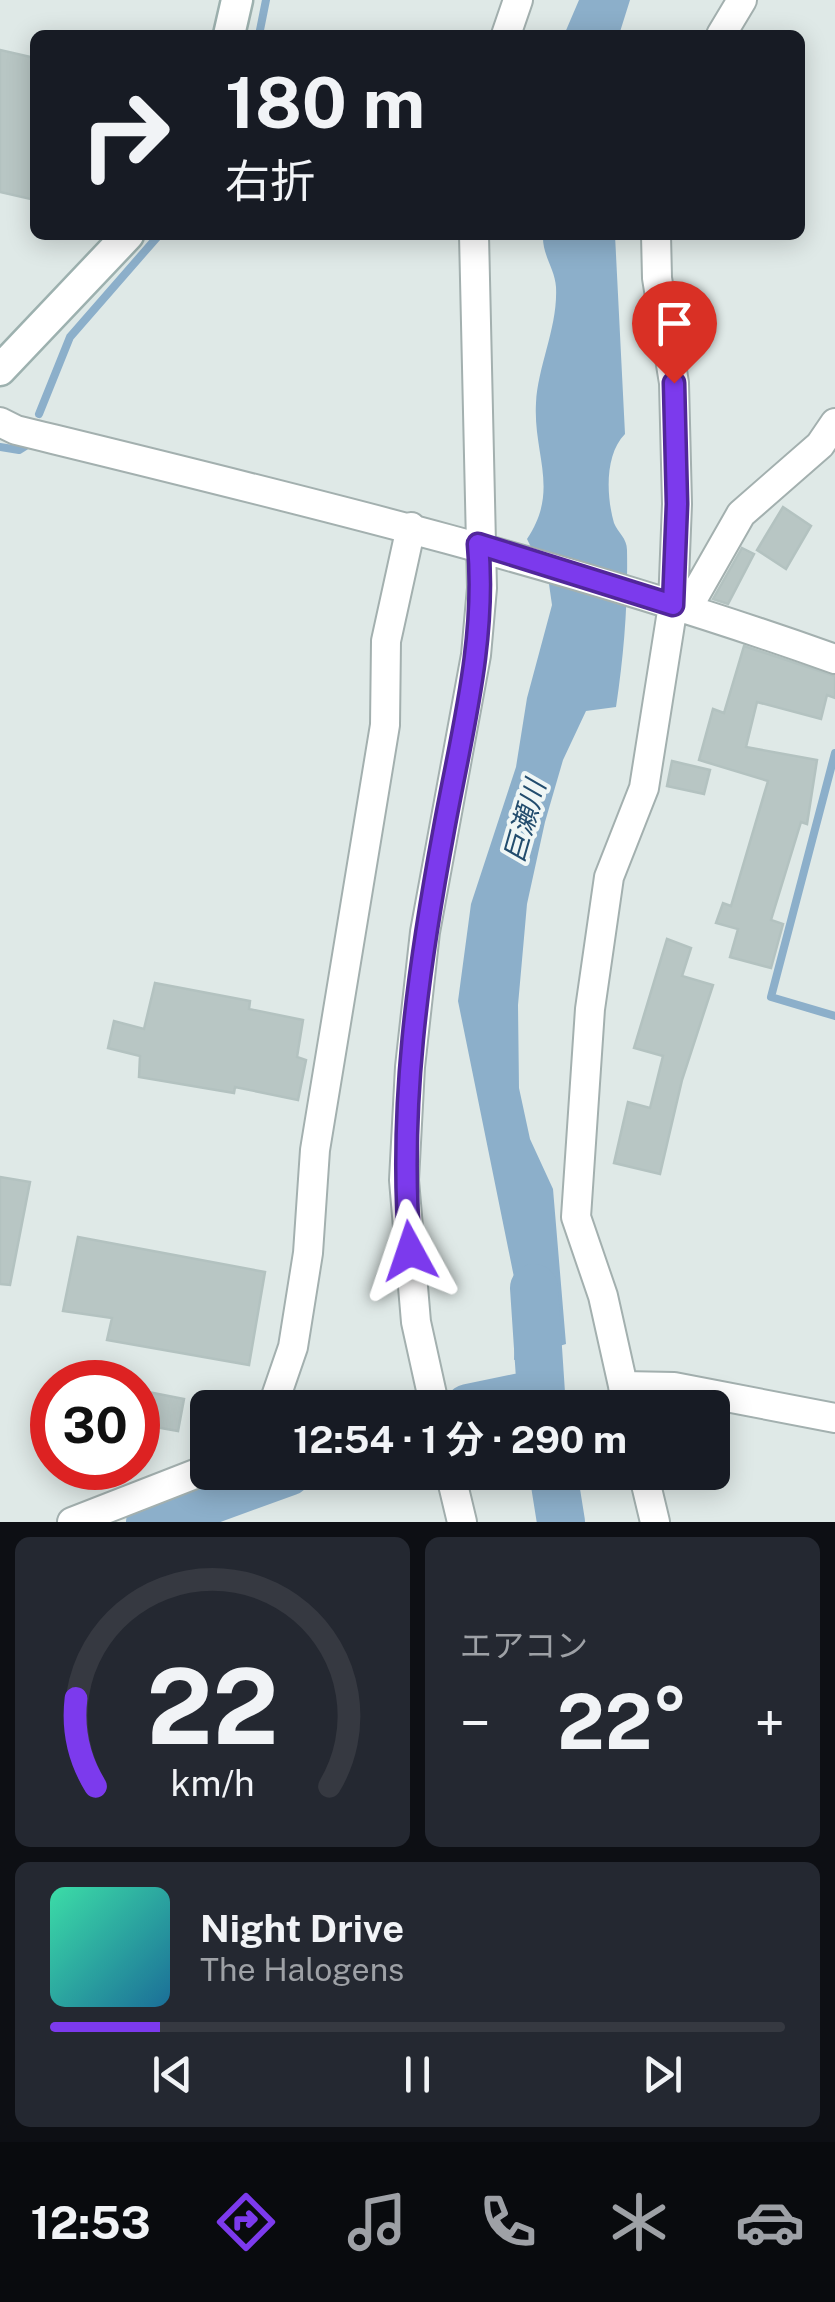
<!DOCTYPE html>
<html lang="ja">
<meta charset="utf-8">
<style>
:root{--surface:#171b24;--page:#242831;--text:#f1f3f6;--muted:#9ea1a6;--line:#363941;--accent:#7c3aed}
body{margin:0;font-family:"Public Sans","Noto Sans JP",sans-serif;background:var(--page);color:var(--text);height:100vh;display:flex;flex-direction:column;font-size:38px;white-space:nowrap}
*{box-sizing:border-box;margin:0}
p{font-size:32px;color:var(--muted)}
.icon{flex:none;width:55px;height:55px;fill:none;stroke:currentColor;stroke-width:2;stroke-linecap:round;stroke-linejoin:round}
.map{position:relative;height:1522px;overflow:hidden}
.side{display:flex;flex-direction:column;gap:15px;padding:15px;background:#0d0f14;flex:1}
.side>*{flex:none}
.guide{position:absolute;left:30px;top:30px;width:775px;height:210px;border-radius:15px;box-shadow:0 5px 25px #0003;background:#171b24;color:var(--text);overflow:hidden}
.speed{position:absolute;left:30px;top:1360px;display:flex;gap:20px;font-size:50px;font-weight:700;text-align:center}
.speed>*{display:grid;place-content:center;width:130px;height:130px;border-radius:50%;background:var(--surface);box-shadow:0 5px 25px #0003;line-height:1}
.speed .limit{border:15px solid #d22;background:#fff;color:#111}
.pin{position:absolute;display:grid;place-items:center;width:85px;height:85px;color:#fff;margin:-102px -42px;border-radius:50% 50% 50% 0;rotate:-45deg;box-shadow:0 0 10px #0007}
.pin .icon{rotate:45deg}
.me{position:absolute;width:110px;margin:-55px;rotate:355deg;stroke-linejoin:round;filter:drop-shadow(0 0 8px #0008)}
.turn{display:flex;align-items:center;gap:35px;height:210px;padding:0 30px;font-size:45px}
.turn .icon{width:130px;height:130px;stroke-width:2.5}
.turn b{display:block;font-size:70px;line-height:85px}
.big{font-size:75px;font-weight:700;line-height:1.1}
.side .widget{flex:1;display:flex;flex-direction:column;justify-content:center;gap:15px;min-width:0;padding:0 35px;border-radius:15px;background:var(--page)}
.side .dial{align-items:center;gap:0}
.dial svg{height:260px;overflow:visible;fill:none;stroke:var(--line);stroke-width:7;stroke-linecap:round;text-anchor:middle}
.dial text{fill:var(--text);stroke:none}
.song{display:flex;align-items:center;gap:30px}
.cover{width:120px;height:120px;border-radius:15px;background:linear-gradient(135deg,hsl(160 70% 55%),hsl(200 70% 35%))}
.played{height:10px;border-radius:5px;background:linear-gradient(90deg,var(--accent) 15%,var(--line) 15%)}
.keys{display:flex;justify-content:space-around;direction:ltr}
.heat{display:flex;justify-content:space-between;align-items:center;font-size:55px;direction:ltr}
.side .tiles{flex:1;display:grid;gap:15px;grid-template-columns:1fr 1fr}
.widget:last-child{grid-column:span 2}
.trip{position:absolute;left:190px;top:1390px;width:540px;height:100px;border-radius:15px;background:var(--surface);box-shadow:0 5px 25px #0003;font-weight:700;line-height:100px;text-align:center}
.dock{display:flex;height:160px;justify-content:space-around;align-items:center;background:#090b0e;color:var(--muted)}
.dock .icon{width:70px;height:70px}
.dock .current{color:var(--accent)}
.dock b{font-size:45px;color:var(--text)}
.map>svg:first-child{display:block}
.water{fill:#8cafca}
.lines{fill:none;stroke-linecap:round;stroke-linejoin:round}
.stream{stroke:#8cafca;stroke-width:8}
.river{stroke:#8cafca;stroke-width:48}
.building{fill:#b8c6c4;stroke:#b3c2c0;stroke-width:2.5}
.street-casing{stroke:#a3b0af;stroke-width:32}
.secondary-casing{stroke:#9db1af;stroke-width:35}
.street{stroke:#fff;stroke-width:28}
.secondary{stroke:#fff;stroke-width:30}
.route-casing{stroke:#51269a;stroke-width:25}
.route{stroke:#7c3aed;stroke-width:18}
.labels{text-anchor:middle;dominant-baseline:central;stroke-width:8;stroke-linejoin:round;paint-order:stroke}
.water-label{font-size:28px;font-style:italic;fill:#224c6d;stroke:#eff6f5}
</style>
<div class="map">
<svg width="835" height="1522" viewBox="0 0 835 1522">
<rect width="100%" height="100%" fill="#dfe9e7"/>
<path class="water" d="M579,0H630L619,35H564Z
M543,235H615L625,434C605,454 606,495 614,523C618,533 627,538 627,550C628,603 624,654 616,707L586,711L563,760L545,822L527,904L518,1005L519,1088L530,1139L553,1189L566,1344L514,1360L517,1292L458,1001L471,904L516,767L527,698L552,605L549,584L527,539C560,490 533,455 536,403C538,365 558,327 556,287C555,269 542,255 543,235Z"/>
<g class="lines">
<path class="stream" d="M259,35L266,0
M39,414L70,337L159,235
M0,447L19,450L27,445
M835,753L771,997L835,1016"/>
<path class="river" d="M534,1288L542,1408
M468,1408L540,1393
M553,1472L561,1522
M150,1522L288,1472"/>
</g>
<path class="building" d="M0,50L35,58V200L0,192Z
M783,507L811,526L786,569L757,550Z
M742,548L754,554L728,604L713,599Z
M744,646L835,676V698L827,695L821,719L757,702L746,747L817,760L807,824L801,822L771,920L783,924L771,968L730,957L738,929L716,923L723,903L731,906L768,781L699,760L713,709L724,713Z
M672,761L710,770L704,794L667,786Z
M667,939L691,948L682,976L713,985L682,1080L660,1174L614,1163L628,1102L650,1108L663,1056L634,1048Z
M155,983L250,1001L249,1009L303,1020L297,1057L306,1060L298,1100L235,1087L234,1093L139,1077L140,1056L108,1048L114,1021L144,1029Z
M0,1177L30,1182L10,1285L0,1284Z
M78,1237L265,1272L249,1365L107,1340L112,1318L63,1311Z
M138,1390L184,1399L178,1431L138,1424Z"/>
<g class="lines">
<defs>
<path id="street" d="M506,35L518,0
M721,35L742,0
M0,422L16,430C294,498 566,563 835,659
M688,607L741,514L820,445L835,423
M623,1386L674,1387L835,1418
M272,1408L293,1347L308,1253L315,1150L385,725L386,641L411,527
M435,1408L416,1322L404,1180L410,1067L425,932L476,655L482,588L474,235
M628,1408L603,1296L576,1217L590,1009L609,877L644,788L673,605L677,504L674,383L657,278L656,235
M450,1472L462,1522
M643,1472L655,1522
M72,1522L208,1469"/>
<path id="secondary" d="M229,35L237,0
M0,370L128,235"/>
</defs>
<use href="#street" class="street-casing"/>
<use href="#secondary" class="secondary-casing"/>
<use href="#street" class="street"/>
<use href="#secondary" class="secondary"/>
</g>
<g class="lines">
<defs>
<path id="route" d="M410,1251C398,1109 418,969 444,829C461,735 487,640 478,544L673,605L677,504L674,383"/>
</defs>
<use href="#route" class="route-casing"/>
<use href="#route" class="route"/>
</g>
<g class="labels">
<g class="water-label">
<text transform="translate(524 821) rotate(-74)">巨瀬川</text>
</g>
</g>
</svg>
<div class="speed"><div class="limit">30</div></div>
<div class="pin" style="left:674px;top:383px;background:#d93025"><svg class="icon" aria-label="arrive" viewBox="0 0 24 24"><path d="M6 21V4h12l-3 4 3 4H6"/></svg></div>
<svg class="me" style="left:410px;top:1251px" viewBox="-20 -20 40 40"><path d="M0-17L14 15 0 8-14 15z" fill="#7c3aed" stroke="#fff" stroke-width="4"/></svg>
<div class="trip">12:54 · 1 分 · 290 m</div>
<div class="guide">
<div class="turn"><svg class="icon" aria-label="right" viewBox="0 0 24 24"><path d="M7 20v-9h11M14 6l5 5-5 5"/></svg><div><b>180 m</b>右折</div></div>
</div>
</div>
<section class="side">
<div class="tiles">
<div class="widget dial"><svg viewBox="0 0 100 80">
<path d="M14 69A42 42 0 1 1 86 69"/>
<path d="M14 69A42 42 0 0 1 8 42" stroke="#7c3aed"/>
<text x="50" y="56" font-size="32" font-weight="700">22</text>
<text x="50" y="72" font-size="11">km/h</text>
</svg></div>
<div class="widget"><p>エアコン</p>
<div class="heat"><a>−</a><b class="big">22°</b><a>+</a></div>
</div>
<div class="widget">
<div class="song"><i class="cover"></i><div><b>Night Drive</b><p>The Halogens</p></div></div>
<div class="played"></div>
<div class="keys"><svg class="icon" aria-label="previous" viewBox="0 0 24 24"><path d="M18 5L8 12l10 7zM5 5v14"/></svg><svg class="icon" aria-label="pause" viewBox="0 0 24 24"><path d="M8 5v14M16 5v14"/></svg><svg class="icon" aria-label="next" viewBox="0 0 24 24"><path d="M6 5l10 7-10 7zM19 5v14"/></svg></div>
</div>
</div>
</section>
<nav class="dock">
<b>12:53</b>
<svg class="icon current" aria-label="directions" viewBox="0 0 24 24"><path d="M12 3l9 9-9 9-9-9zM9 14v-3h6M13 9l2 2-2 2"/></svg>
<svg class="icon" aria-label="music" viewBox="0 0 24 24"><path d="M9 18V5l10-2v13"/><circle cx="6" cy="18" r="3"/><circle cx="16" cy="16" r="3"/></svg>
<svg class="icon" aria-label="phone" viewBox="0 0 24 24"><path d="M5 4h4l2 5-3 2q2 4 5 5l2-3 5 2v4C11 20 4 13 5 4z"/></svg>
<svg class="icon" aria-label="climate" viewBox="0 0 24 24"><path d="M12 3v18M4 7l16 10M4 17L20 7"/></svg>
<svg class="icon" aria-label="car" viewBox="0 0 24 24"><path d="M5 17H2v-5l4-1 3-4h7l3 4 3 1v5h-3M9 17h6M6 11h13"/><circle cx="7" cy="17" r="2"/><circle cx="17" cy="17" r="2"/></svg>
</nav>
